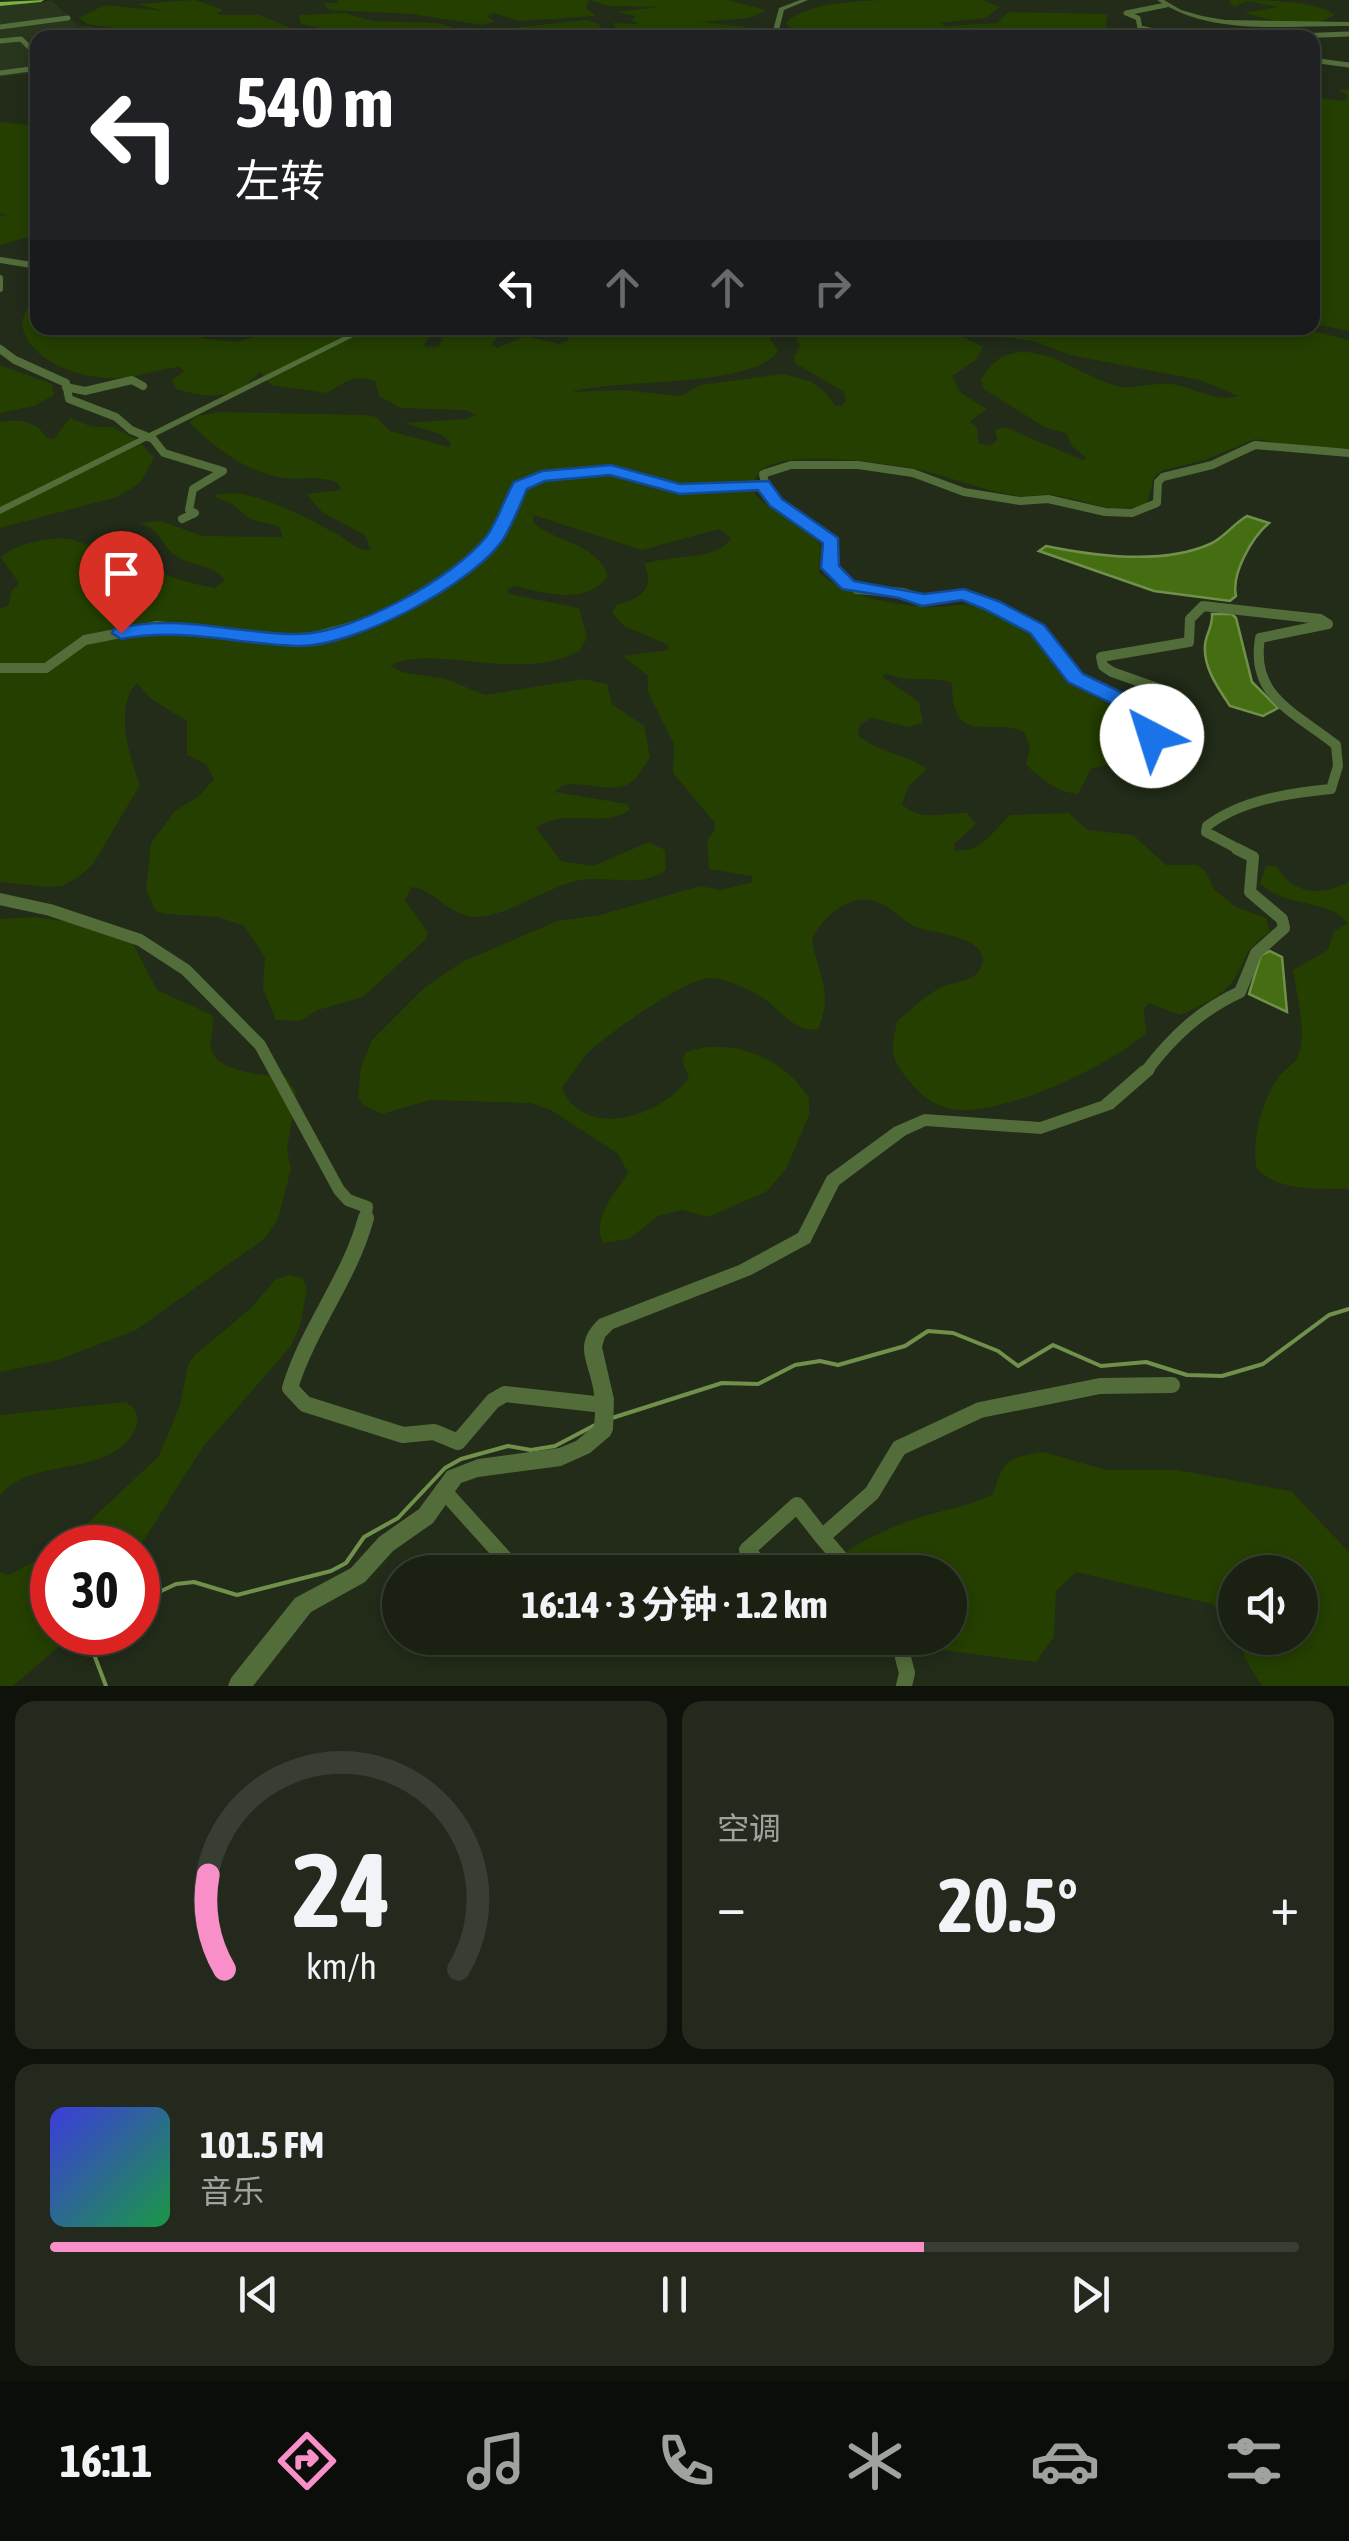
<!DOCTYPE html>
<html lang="zh">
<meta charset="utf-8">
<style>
:root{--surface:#1a2113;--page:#23291c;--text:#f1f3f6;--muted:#9fa3a0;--line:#383e33;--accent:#f98fc9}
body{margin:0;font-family:"Asap Condensed","Noto Sans SC",sans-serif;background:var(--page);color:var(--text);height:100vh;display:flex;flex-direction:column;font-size:38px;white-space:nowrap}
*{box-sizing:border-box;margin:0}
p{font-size:32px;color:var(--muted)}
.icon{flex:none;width:55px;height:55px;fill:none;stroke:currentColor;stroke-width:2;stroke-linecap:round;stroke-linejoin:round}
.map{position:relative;height:1686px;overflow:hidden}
.side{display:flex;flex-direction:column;gap:15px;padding:15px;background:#0e120a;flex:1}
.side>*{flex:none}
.guide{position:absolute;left:30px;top:30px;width:1290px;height:305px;border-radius:20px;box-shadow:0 5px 15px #0003,0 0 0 2px var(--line);background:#202124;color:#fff;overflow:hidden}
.tools{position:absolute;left:1218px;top:1555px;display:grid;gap:20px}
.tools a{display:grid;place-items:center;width:100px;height:100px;border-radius:50%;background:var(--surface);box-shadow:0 5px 15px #0003,0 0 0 2px var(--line);font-size:50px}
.speed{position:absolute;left:30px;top:1525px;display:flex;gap:20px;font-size:50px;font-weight:700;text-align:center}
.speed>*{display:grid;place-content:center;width:130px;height:130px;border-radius:50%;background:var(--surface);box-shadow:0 5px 15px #0003,0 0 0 2px var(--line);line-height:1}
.speed .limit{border:15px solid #d22;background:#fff;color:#111}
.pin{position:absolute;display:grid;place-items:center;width:85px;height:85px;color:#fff;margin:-102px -42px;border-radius:50% 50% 50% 0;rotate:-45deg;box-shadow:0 0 10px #0007}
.pin .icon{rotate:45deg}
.me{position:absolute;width:110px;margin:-55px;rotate:320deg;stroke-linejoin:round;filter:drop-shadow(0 0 8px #0008)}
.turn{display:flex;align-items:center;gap:35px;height:210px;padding:0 40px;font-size:45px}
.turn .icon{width:130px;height:130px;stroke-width:2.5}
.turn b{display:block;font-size:70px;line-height:85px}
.lanes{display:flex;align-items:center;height:95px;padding:0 40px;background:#0003;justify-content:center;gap:50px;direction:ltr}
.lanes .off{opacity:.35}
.big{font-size:75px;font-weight:700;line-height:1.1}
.side .tile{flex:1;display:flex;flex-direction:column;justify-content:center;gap:15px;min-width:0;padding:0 35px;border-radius:20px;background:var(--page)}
.side .dial{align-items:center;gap:0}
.dial svg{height:260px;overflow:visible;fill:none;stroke:var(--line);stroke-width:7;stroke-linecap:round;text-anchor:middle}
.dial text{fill:var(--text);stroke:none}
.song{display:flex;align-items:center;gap:30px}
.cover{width:120px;height:120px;border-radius:15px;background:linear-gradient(135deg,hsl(240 70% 55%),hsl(140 70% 35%))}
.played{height:10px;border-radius:5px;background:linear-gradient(90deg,var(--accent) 70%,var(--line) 70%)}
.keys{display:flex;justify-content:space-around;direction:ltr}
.heat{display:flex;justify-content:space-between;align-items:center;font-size:55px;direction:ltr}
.side .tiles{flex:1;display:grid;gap:15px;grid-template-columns:1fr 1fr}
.tile:last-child{grid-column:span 2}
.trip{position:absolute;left:382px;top:1555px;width:585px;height:100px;border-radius:50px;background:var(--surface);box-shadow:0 5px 15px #0003,0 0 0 2px var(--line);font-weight:700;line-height:100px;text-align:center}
.tabs{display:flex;height:160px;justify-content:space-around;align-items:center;background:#0a0d08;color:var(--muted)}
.tabs .icon{width:70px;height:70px}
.tabs .active{color:var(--accent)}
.tabs b{font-size:45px;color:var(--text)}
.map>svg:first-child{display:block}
.built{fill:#28361d}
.green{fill:#243f00}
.water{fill:#456e12;stroke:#71904c;stroke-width:2.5}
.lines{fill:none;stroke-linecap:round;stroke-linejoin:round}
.stream{stroke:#71904c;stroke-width:4}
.minor-far5{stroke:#526d39;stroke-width:5}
.minor-far4{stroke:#526d39;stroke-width:6}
.minor-far3{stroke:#526d39;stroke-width:8}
.minor-far2{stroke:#526d39;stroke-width:10}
.minor-far1{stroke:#526d39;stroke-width:12}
.minor{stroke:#526d39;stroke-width:16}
.tertiary{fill:#526d39;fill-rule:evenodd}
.primary{fill:#79b23e;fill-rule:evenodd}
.route{fill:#1a73e8;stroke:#114b97;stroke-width:2.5}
</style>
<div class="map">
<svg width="1349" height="1686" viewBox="0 0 1349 1686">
<rect width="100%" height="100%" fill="#222c19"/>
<path class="built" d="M52,1L78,25L115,29L99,35L38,38L33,45L37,50V73L0,77V6Z"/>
<path class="green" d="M195,0L224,10L217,13L219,15H260L298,31H334L301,24L299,15L345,13L373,21L438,23L465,31L393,38H178L87,24L79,18L105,5L164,11L136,4Z
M337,0H728L766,10L749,18L703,22L754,28L725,35L501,38L485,31L586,20L598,24L607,33L616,29L613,23L639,24L631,20L636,16L617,12L658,7L608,6L589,0L586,8L596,16L520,21L493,13L487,16L495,22L481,25L412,14L330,10L323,3H340Z
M905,0H982L1000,7L985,18L940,23L945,26L997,23L1008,12L1107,14L1106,26L1124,36H1110L1086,28L1053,30L1083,37L817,38L793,31L786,23C808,0 870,0 905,0Z
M1228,0C1258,0 1316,0 1335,15L1320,22L1283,23L1244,13L1278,7L1247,1L1234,7Z
M1349,89V331L1313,324L1312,97L1344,101L1348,96L1338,90Z
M0,122L37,126L38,234L0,245V216L7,215L0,213Z
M37,299L38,328H209L202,338L237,342L283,328H310L320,333L360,328H436L424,344L426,348L439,346L448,328H505L491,345L497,348L525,336L560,344L569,340L566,335L535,328H620L650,336L665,333L646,328H769L770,339L778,351C752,389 616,378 572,392L622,390L680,396L701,385L782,374L810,381L825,392L835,406H841L846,401L844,392L795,363L794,357L800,346L792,328H931L953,332L983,347L976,360L952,376L961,393L987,409L970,421L977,427L979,443L990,446L997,440L995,430L1005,427L1082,460L1087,458L1072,446L1066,433L1046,428L984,389L981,380C1016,319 1072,374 1117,386C1130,390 1154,382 1171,384C1194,387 1215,403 1238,396L1200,380L1070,355L1033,341L989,335L976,328H1301L1349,340V448L1305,447L1255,439L1205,460L1163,470L1154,477L1147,503C1113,518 1085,498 1051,495C1041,494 1031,497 1020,496C987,492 956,479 925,471C892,463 795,450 766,467C758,471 756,477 753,485L756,496L764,503L817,540L821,548L819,572C847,598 897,606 936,607C949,607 961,602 974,606C997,614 1025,628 1041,645C1050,655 1054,668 1064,676C1096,704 1125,702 1147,742L1130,758L1091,769L1078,794C1056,792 1042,779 1026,765L1030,748L1024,732C989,716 952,749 952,683C931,674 912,685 885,673L883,677L919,702L923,723L908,727L872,718L860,725L858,735C877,753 906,753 927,769L908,787L902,804C920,823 944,812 967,813L976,824L954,844V850C983,854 993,829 1011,815L1068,813L1088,830L1133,835L1166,865H1196L1205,870L1214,889L1236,907L1266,918L1270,932C1239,953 1251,955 1233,981C1222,996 1197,1008 1180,1015L1148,1003L1144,1009L1146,1033C1109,1066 1015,1110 964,1110C942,1110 925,1100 911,1083C889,1057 891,1054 897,1021C912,1010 929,991 947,985C959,981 972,982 980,969C996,938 935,933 919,928C904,923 894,909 880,903C852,890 825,915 812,938C816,972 835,991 818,1029C794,1034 779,1007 760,996C746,988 725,978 709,978C685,979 602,1037 585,1056C577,1066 570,1077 562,1088C584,1142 664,1116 689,1077L682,1061L686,1052C732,1036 784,1058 809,1098V1115L786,1169L766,1192L708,1217L682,1210L658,1216L629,1239L603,1243C591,1219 615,1193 628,1173L618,1154L551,1110L530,1103L430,1100L382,1114L363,1105L358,1097L361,1067L372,1040L425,987L462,962L557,921L600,915L700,886L721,890L752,882V876L709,869L707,841L715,829V823L673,773L674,744L648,692V676L623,656L668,650V645L624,626L612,613L616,605C639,599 656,590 644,564C668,555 718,561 731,538L719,529L642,550L533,515V522C556,543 597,543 608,576C586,606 545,593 514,586L507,590L509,594L579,608L587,638L579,651C519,684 431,642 390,666L402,672L446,679L485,695L584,679L607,684L612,704L644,726L650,757C644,766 639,777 630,783C607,797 570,773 555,792L627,804L630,810C603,829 564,807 536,828L561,861L593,866L649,842L665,850L666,870C638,890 608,874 576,881C546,888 502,919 474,917C449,915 435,890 412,887L405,900L428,933L425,940L363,997L318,1010L299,1021L276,1020L263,989L265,957L244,926L219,917L165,914L156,911L146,891L151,843L175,811L199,796L214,779L206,764L187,755V721L151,699L137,683C114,706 129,756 140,785L93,864L80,876L62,886L47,887L0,882V608L8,606L11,592L19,583L1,558C11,544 56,535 73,540C121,554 165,580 215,588L225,580C215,566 196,566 181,559C161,549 162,527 138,523L161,521L202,536L283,537L279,526L249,519L234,505L213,496C247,483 306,518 337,534C349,541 357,551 371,550L365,535L323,513L306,494L341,490L338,483C320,475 302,480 283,478C247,473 214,447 189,422L197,416L220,412L365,415L376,417L390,431L449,447L451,443L440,434L404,423L468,419L476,415L465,410L401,408L379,396L375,381C352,374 346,382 327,393L271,385L260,372C233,399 215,400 176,389L172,380L184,371L179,367C159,369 138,377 118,378C86,380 36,365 24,332C19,319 27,306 37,299Z
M0,365L52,384L54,395L34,406L0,413Z
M70,418L92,427H112L138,440L154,458L140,483L117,497L0,528V422C20,419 36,421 47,438L54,439Z
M1266,866H1276C1295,896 1320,896 1349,882V1189C1317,1188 1282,1193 1257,1169C1251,1142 1261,1104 1277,1079C1282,1071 1294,1065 1298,1056C1308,1033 1296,993 1293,970L1328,950L1334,931L1348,923C1326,897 1286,909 1260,883Z
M35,917L99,926L133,944L157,990L212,1015C216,1027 209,1036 211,1048C215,1073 267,1075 286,1077L296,1092L287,1150L291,1169L278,1219L264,1239L136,1330L58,1360L0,1372V919Z
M289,1275L302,1278L307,1288L301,1323L291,1346L203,1447L138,1549L62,1547L159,1456L180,1405L188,1365L196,1354L251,1308L275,1280Z
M125,1402L135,1409L138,1422C118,1482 33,1453 0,1496V1415Z
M1043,1452L1107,1470H1177L1291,1491L1349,1552V1686H1262L1245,1659L1243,1638H1300V1572H1235V1624L1212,1604L1076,1572L1056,1591L1054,1637L1036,1662L850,1638H950V1572H817C842,1551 880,1531 912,1520C939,1510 967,1508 993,1494C1004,1459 1007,1458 1043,1452Z
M52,1552V1632L75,1633L13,1686H0V1572L9,1575Z"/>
<path class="water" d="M1247,516L1269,523C1252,537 1231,574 1236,596L1230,601L1154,591L1039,551L1046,546C1094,556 1163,565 1210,544C1224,538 1233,524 1247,516Z
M1212,614H1232L1236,618L1252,682L1278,708L1263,716L1230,706C1218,688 1203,667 1205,645C1206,633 1213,627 1212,614Z
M1270,951L1282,957L1287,1012L1249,994L1261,955Z"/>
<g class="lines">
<path class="stream" d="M612,1418L722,1383L758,1384L795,1365L820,1361L838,1365L905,1346L928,1331L953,1333L998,1351L1018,1366L1053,1345L1101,1366L1146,1362L1187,1375L1222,1376L1263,1364L1329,1315L1349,1309
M138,1602L176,1584L194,1582L237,1595L331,1571L346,1563L364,1537L398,1518L445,1468L461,1459L508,1446L531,1450L555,1446L595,1425
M99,1632L90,1644L106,1686"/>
<path class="minor-far5" d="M0,27L68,18
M1163,33L1140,28L1138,18L1126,13L1166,5
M1295,36L1349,34
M1096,38L1093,35L1114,38
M0,41L21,39L38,56
M1319,61L1349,65
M0,73L38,68"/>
<path class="minor-far4" d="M0,260L38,266
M0,278V289"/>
<path class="minor-far3" d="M0,349L15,360L66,383L69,399L116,417L131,430L153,439L164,453L223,471L193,489L189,510L195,513L182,519
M66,387L85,391L132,380L143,386
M474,559L496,537L520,486L542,477L611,470L680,489L763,484
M831,559L832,542C807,521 768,510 763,474L791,465H858L913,473L964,492L1020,501L1048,499L1105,512L1132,513L1157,503L1158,482L1163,477L1212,465L1255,445L1349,453"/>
<path class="minor-far2" d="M831,557L830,567L857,589L903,593L927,600L964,594L991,605L1037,629L1076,678L1144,712L1149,731L1156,738L1159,717L1180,706L1177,695L1112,672L1103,666L1101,657L1189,642L1190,619L1203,606L1320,619L1328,624L1260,638C1250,697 1296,713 1336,745L1338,766L1331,789C1289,793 1241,800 1207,826L1206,832L1242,851
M0,668H46L85,640L157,626L302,640L377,620L459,575L477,557"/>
<path class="minor-far1" d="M0,899L50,910L140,940L186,970L260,1045L339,1190L348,1200L367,1207L365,1220
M1147,1070C1173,1036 1201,1010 1240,992L1256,953L1284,928L1282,919L1250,892L1253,857L1237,849"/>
<path class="minor" d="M366,1218C350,1278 308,1328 290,1388L305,1404L403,1435L434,1432L458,1442L493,1401L505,1394L604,1405
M443,1490L517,1572
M822,1537L852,1572
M767,1572L747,1550L797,1505L822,1537L872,1493L899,1448L980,1410L1100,1386L1172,1385
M606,1638L627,1642H716L720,1638
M898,1638L907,1673L904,1686"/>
<path class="tertiary" d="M800,0H808L784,10L777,38H771L779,8Z
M1157,0H1164L1181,10L1202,16L1225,20L1349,22V26C1287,25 1212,37 1157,0Z
M361,328H371L0,514V507Z
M1147,1064L1153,1066L1155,1070L1153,1074L1113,1109L1041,1134L926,1126L906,1135L839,1185L810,1243L751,1275L613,1329L605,1337L602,1347L614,1399L613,1430L610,1436L590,1453L561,1466L478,1477L461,1483L433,1523L393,1551L365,1582L311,1612L253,1686H228L231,1678L295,1598L351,1568L379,1537L419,1509L447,1471L478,1459L559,1448L576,1441L594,1426C595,1415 596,1404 594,1394C590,1362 571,1346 599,1319L739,1265L798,1233L827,1176L894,1127L924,1114L1040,1122L1101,1101L1141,1066Z"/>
<path class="primary" d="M44,0L41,2L0,6V2Z"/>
</g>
<path class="route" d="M611,465L680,484L769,481L782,499L838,538L839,566L854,581L924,594L964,589L998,601L1044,625L1083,674L1152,707L1163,736L1160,741H1145L1135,715L1068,682L1030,633L984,609L962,600L922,606L899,598L842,589L821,568L823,543L770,506L758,490L680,494L610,475L545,481L527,489C520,505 513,523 504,538C474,584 353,648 297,646C237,644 181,627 121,639L112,633L114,629C177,613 235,634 298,634C352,634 452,579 486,537C498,521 504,499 514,482L542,471Z"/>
</svg>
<div class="tools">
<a><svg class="icon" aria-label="sound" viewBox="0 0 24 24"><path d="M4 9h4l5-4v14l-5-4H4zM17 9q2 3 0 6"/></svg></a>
</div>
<div class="speed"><div class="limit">30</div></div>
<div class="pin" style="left:121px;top:633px;background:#d93025"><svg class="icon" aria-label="arrive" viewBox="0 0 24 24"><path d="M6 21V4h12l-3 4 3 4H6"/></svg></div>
<svg class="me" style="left:1152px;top:736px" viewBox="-20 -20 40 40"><circle r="19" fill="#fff"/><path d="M0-13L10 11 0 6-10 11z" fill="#1a73e8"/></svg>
<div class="trip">16:14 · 3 分钟 · 1.2 km</div>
<div class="guide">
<div class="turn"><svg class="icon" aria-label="left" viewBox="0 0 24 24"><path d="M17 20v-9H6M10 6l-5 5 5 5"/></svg><div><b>540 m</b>左转</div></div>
<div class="lanes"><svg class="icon" aria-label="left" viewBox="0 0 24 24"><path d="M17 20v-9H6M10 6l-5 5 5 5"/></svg><svg class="icon off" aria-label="ahead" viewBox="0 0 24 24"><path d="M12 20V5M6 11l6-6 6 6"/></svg><svg class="icon off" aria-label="ahead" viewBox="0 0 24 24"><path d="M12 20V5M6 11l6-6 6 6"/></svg><svg class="icon off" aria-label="right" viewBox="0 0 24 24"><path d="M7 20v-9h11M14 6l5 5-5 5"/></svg></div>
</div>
</div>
<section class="side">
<div class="tiles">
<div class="tile dial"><svg viewBox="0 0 100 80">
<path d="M14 69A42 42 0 1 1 86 69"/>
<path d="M14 69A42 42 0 0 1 9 40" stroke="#f98fc9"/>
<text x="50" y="56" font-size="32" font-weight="700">24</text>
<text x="50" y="72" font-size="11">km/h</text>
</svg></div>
<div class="tile"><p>空调</p>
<div class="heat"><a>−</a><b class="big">20.5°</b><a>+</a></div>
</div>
<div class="tile">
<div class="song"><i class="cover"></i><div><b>101.5 FM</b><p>音乐</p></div></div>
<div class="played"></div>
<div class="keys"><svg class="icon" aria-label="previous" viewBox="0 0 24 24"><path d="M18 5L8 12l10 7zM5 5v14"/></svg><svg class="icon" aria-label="pause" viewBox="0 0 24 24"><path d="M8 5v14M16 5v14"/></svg><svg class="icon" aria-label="next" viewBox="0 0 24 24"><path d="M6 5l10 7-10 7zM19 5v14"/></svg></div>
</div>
</div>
</section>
<nav class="tabs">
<b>16:11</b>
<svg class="icon active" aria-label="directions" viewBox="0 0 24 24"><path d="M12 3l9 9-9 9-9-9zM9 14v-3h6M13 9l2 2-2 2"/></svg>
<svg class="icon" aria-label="music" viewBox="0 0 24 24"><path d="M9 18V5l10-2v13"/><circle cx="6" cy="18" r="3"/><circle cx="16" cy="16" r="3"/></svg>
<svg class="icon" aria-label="phone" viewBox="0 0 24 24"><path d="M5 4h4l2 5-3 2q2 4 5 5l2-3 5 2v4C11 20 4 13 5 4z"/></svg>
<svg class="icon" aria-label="climate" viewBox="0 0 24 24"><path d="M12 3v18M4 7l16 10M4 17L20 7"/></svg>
<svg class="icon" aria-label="car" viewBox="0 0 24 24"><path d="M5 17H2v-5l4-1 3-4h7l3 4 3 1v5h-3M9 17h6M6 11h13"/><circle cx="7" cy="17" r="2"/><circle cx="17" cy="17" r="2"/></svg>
<svg class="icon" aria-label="filters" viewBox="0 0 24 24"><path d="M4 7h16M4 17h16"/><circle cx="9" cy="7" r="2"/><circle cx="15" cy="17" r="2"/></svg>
</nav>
